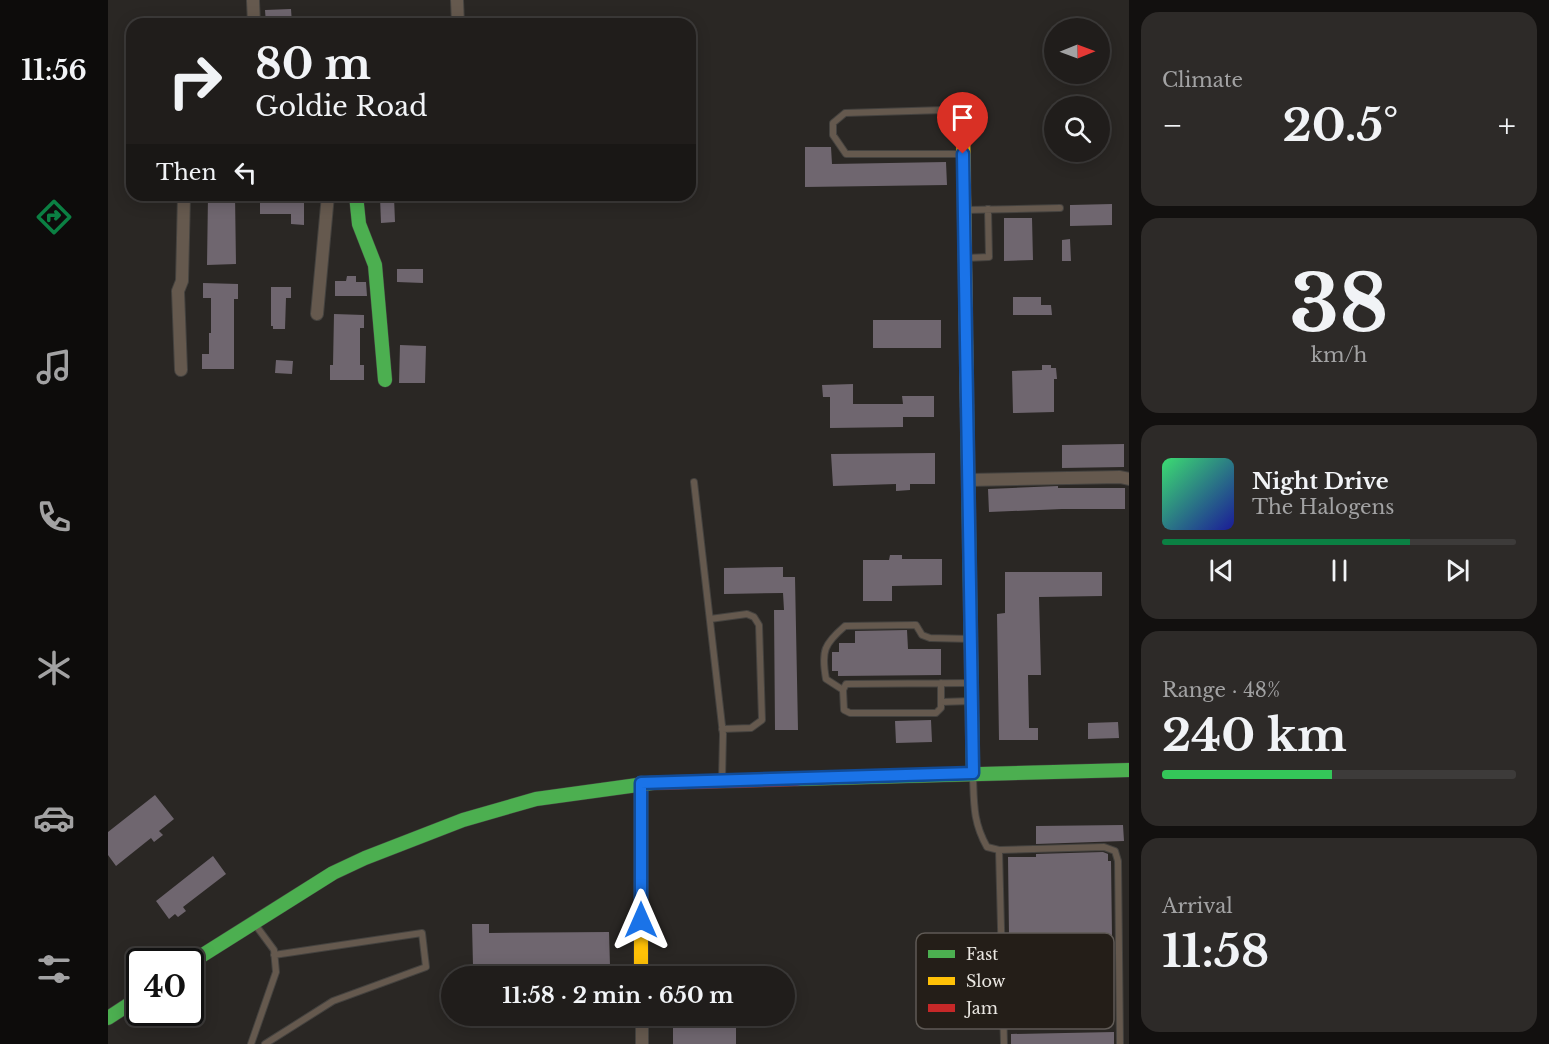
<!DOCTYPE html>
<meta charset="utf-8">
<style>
:root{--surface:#201d1b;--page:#2d2a28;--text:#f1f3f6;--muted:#a2a2a3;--line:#3d3b3a;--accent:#0b8043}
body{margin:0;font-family:"Libre Baskerville",serif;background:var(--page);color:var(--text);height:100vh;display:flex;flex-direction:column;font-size:22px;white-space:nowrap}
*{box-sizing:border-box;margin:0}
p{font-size:20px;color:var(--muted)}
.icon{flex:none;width:33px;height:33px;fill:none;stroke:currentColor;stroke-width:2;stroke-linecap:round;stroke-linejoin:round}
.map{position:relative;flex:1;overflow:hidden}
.sheet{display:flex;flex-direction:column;gap:12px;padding:12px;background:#12100f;width:420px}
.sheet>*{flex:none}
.top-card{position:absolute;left:18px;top:18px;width:570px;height:183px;border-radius:18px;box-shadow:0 3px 15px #0003,0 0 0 2px var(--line);background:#201d1b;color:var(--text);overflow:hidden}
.needle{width:39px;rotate:89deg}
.fabs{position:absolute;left:936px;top:18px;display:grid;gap:12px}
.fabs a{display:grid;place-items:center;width:66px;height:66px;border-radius:50%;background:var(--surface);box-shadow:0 3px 15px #0003,0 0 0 2px var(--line);font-size:30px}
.speed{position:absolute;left:18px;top:948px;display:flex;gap:12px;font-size:30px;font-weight:700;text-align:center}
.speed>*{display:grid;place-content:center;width:78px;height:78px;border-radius:50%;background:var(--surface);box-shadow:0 3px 15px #0003,0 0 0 2px var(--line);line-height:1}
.speed .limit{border:3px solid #111;border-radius:9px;background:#fff;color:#111}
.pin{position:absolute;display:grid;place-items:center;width:51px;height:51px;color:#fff;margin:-62px -26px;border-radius:50% 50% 50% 0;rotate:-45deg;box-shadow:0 0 6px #0007}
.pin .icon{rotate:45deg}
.me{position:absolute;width:66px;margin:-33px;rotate:0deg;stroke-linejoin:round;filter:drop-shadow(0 0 4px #0008)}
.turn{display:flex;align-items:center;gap:21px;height:126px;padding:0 30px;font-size:27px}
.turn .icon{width:78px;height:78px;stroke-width:2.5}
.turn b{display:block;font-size:42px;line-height:51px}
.then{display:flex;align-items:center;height:57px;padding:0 30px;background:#0003;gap:12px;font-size:22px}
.big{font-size:45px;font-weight:800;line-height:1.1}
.sheet .card{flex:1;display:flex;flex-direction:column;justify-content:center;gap:9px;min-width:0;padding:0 21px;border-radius:18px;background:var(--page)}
.sheet .dial{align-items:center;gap:0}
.dial b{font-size:78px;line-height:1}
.song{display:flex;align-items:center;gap:18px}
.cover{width:72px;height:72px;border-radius:9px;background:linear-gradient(135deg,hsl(140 70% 55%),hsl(240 70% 35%))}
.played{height:6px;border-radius:3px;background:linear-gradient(90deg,var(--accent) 70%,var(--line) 70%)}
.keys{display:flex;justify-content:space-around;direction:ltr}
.heat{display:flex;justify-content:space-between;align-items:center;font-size:33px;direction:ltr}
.charge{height:9px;border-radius:4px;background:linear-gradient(90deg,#34c759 48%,var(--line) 0)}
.trip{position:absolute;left:333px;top:966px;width:354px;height:60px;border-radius:30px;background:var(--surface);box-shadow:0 3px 15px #0003,0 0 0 2px var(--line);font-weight:800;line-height:60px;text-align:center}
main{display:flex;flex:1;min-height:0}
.menu{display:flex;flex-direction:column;width:108px;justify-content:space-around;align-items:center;background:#0d0c0b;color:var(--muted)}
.menu .icon{width:42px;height:42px}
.menu .current{color:var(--accent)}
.menu b{font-size:27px;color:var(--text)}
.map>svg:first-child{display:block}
.building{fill:#6f666f}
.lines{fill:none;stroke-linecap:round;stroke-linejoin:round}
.lane-casing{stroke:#44423f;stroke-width:8}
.street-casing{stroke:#44423f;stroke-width:14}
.fast-casing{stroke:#44423f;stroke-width:15}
.slow-casing{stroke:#44423f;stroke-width:15}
.jam-casing{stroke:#44423f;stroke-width:15}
.lane{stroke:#65594e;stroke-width:6}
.street{stroke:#65594e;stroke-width:12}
.fast{stroke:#4caf50;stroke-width:14}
.slow{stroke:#ffc107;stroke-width:14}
.jam{stroke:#c62828;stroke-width:14}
.route-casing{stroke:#114b97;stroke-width:15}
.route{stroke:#1a73e8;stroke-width:10}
.key{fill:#241e18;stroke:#5f5a55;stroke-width:1.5}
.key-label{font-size:16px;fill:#eae7e2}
</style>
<main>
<nav class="menu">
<b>11:56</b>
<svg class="icon current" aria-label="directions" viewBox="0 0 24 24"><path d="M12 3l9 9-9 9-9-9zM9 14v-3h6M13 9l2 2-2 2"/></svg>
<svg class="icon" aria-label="music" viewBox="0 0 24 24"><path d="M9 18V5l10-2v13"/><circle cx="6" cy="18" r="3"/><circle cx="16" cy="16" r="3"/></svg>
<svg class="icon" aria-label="phone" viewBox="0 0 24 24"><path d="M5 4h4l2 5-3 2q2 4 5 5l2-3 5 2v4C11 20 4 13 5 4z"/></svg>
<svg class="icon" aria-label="climate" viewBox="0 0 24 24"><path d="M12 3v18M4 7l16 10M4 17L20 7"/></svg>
<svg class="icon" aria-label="car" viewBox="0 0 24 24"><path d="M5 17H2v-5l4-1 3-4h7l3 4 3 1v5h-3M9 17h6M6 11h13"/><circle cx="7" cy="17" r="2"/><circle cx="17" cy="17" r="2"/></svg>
<svg class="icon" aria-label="filters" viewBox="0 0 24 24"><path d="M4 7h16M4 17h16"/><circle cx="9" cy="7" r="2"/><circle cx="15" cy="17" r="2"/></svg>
</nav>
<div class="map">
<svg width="1021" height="1044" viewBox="0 0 1021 1044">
<rect width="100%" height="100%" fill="#2a2724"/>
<path class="building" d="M183,9L184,23L158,24L157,10Z
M697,147H723L724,164L838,162L839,185L697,187Z
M100,195H127L128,264L99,265Z
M152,195H196V225L183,224V214H152Z
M272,197H286L287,222L273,223Z
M1004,204V225L962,226V205Z
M896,218H924L925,260L896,261Z
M962,239L963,261H954V240Z
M289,269H315V283L289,282Z
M239,276H248V282H258L259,296H227V281H238Z
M95,283L130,284V299H126V369H94V354H101V333H103V298H95Z
M163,287H183V298H178L177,329H165V326H163Z
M905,297H933V305H943L944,315H905Z
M226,314L256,315V328H252V365H256V380H222V365H225Z
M765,320H833V348H765Z
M292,345L318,346L317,383H291Z
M168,360L185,361L184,374L167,373Z
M934,365H943V368H948L949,379H946V412L905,413L904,371L934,370Z
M745,384V404H795L794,396H826V417H795V427L722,428V397H715L714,385Z
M1016,444V467L954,468V445Z
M827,453V484H802V490L788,491V484L725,486L723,454Z
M950,486V488H1017V509H954L881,512L880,489Z
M782,555H794V559H834V585L784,586V601H755V560H781Z
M675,567V577H687L690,730H667L666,610H676L675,593L616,594V568Z
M897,572H994V596L931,597L933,675H920L921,728H930V740H891L889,614L897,613Z
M799,630L800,649H833V675L730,676V671H724V652H731V643H747V631Z
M823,720L824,742L788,743L787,721Z
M1010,722L1011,738L980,739V723Z
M47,795L66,819L51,831L55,835L46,842L43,838L8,866L0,855V832Z
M1015,825L1016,841L928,844V826Z
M995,852L1000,854V861H1003L1005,1012L902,1015L900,857H928V854Z
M105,856L118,874L75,907L78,911L70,917L67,914L61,919L48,901Z
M364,924H381V933L501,932L502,966H365Z
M578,1016H628V1044H565V1021H578Z
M1006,1032V1044H903V1034Z"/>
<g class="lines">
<defs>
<path id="lane" d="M855,154H738L725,135V123L737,113L836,110L855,123
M857,210L952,208
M858,258L881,257L880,209
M586,482L615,734L614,780
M602,619L639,614L646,617L651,625L654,720L643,728L614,729
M833,683V708L828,713H742L736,710L735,690L738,684L863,683
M735,690L718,679C713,651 716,644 737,626L808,625L814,635L822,638L863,639
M833,702L863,701
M865,777C866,804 865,822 879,847L891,850L996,847L1007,851L1010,861L1012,1044
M891,850L896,1044
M143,1044L168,972L166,950L146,923
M157,1044L225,1001L318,967L314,933L166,955"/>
<path id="street" d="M349,0L350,24
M145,1L146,24
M209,314L220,195
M73,370L70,291L74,281L76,195
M861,480L1012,477L1021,479
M534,1016V1044"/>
<path id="fast" d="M248,195L251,224L267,265L277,380
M859,406L865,773
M689,779L1021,770
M82,963L225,873L257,858L355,820L428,799L544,783
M0,1018L32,997"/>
<path id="slow" d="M855,123L859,406
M533,783V976"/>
<path id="jam" d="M544,783L689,779"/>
</defs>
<use href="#lane" class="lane-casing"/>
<use href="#street" class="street-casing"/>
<use href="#fast" class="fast-casing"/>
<use href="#slow" class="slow-casing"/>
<use href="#jam" class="jam-casing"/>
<use href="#lane" class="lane"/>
<use href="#street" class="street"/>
<use href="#fast" class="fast"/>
<use href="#slow" class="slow"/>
<use href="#jam" class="jam"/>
</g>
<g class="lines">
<defs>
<path id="route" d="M533,920V783L865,773L855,154"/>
</defs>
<use href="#route" class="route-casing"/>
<use href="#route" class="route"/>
</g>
<rect x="808" y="933" width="198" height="96" rx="9" class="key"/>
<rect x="820" y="950" width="27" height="8" fill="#4caf50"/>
<rect x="820" y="977" width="27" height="8" fill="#ffc107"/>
<rect x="820" y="1004" width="27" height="8" fill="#c62828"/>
<g class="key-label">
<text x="858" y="960">Fast</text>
<text x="858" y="987">Slow</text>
<text x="858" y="1014">Jam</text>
</g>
</svg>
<div class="fabs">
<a><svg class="needle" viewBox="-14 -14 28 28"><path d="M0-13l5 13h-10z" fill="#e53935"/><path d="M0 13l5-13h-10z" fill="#a2a2a3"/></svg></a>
<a><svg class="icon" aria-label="search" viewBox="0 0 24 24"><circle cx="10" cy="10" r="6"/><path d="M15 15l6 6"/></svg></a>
</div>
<div class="speed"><div class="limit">40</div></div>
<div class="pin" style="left:855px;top:154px;background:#d93025"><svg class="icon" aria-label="arrive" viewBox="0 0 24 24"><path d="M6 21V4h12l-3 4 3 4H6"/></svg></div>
<svg class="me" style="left:533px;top:920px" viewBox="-20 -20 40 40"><path d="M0-17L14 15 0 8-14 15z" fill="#1a73e8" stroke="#fff" stroke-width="4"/></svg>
<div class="trip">11:58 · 2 min · 650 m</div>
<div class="top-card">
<div class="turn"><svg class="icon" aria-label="right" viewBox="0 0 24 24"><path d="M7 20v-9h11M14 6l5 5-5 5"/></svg><div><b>80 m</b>Goldie Road</div></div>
<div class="then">Then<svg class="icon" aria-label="left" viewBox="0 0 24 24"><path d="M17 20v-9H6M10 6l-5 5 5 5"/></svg></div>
</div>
</div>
<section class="sheet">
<div class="card"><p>Climate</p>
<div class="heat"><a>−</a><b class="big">20.5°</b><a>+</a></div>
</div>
<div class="card dial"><b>38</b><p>km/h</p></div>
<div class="card">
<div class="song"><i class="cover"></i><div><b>Night Drive</b><p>The Halogens</p></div></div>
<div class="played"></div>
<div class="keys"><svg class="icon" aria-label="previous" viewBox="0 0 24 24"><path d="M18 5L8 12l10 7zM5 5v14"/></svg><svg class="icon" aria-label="pause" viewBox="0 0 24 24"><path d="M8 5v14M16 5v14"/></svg><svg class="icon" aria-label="next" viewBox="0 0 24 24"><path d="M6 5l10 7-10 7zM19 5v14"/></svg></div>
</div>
<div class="card"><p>Range · 48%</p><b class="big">240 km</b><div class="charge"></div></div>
<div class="card"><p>Arrival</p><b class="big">11:58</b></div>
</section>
</main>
